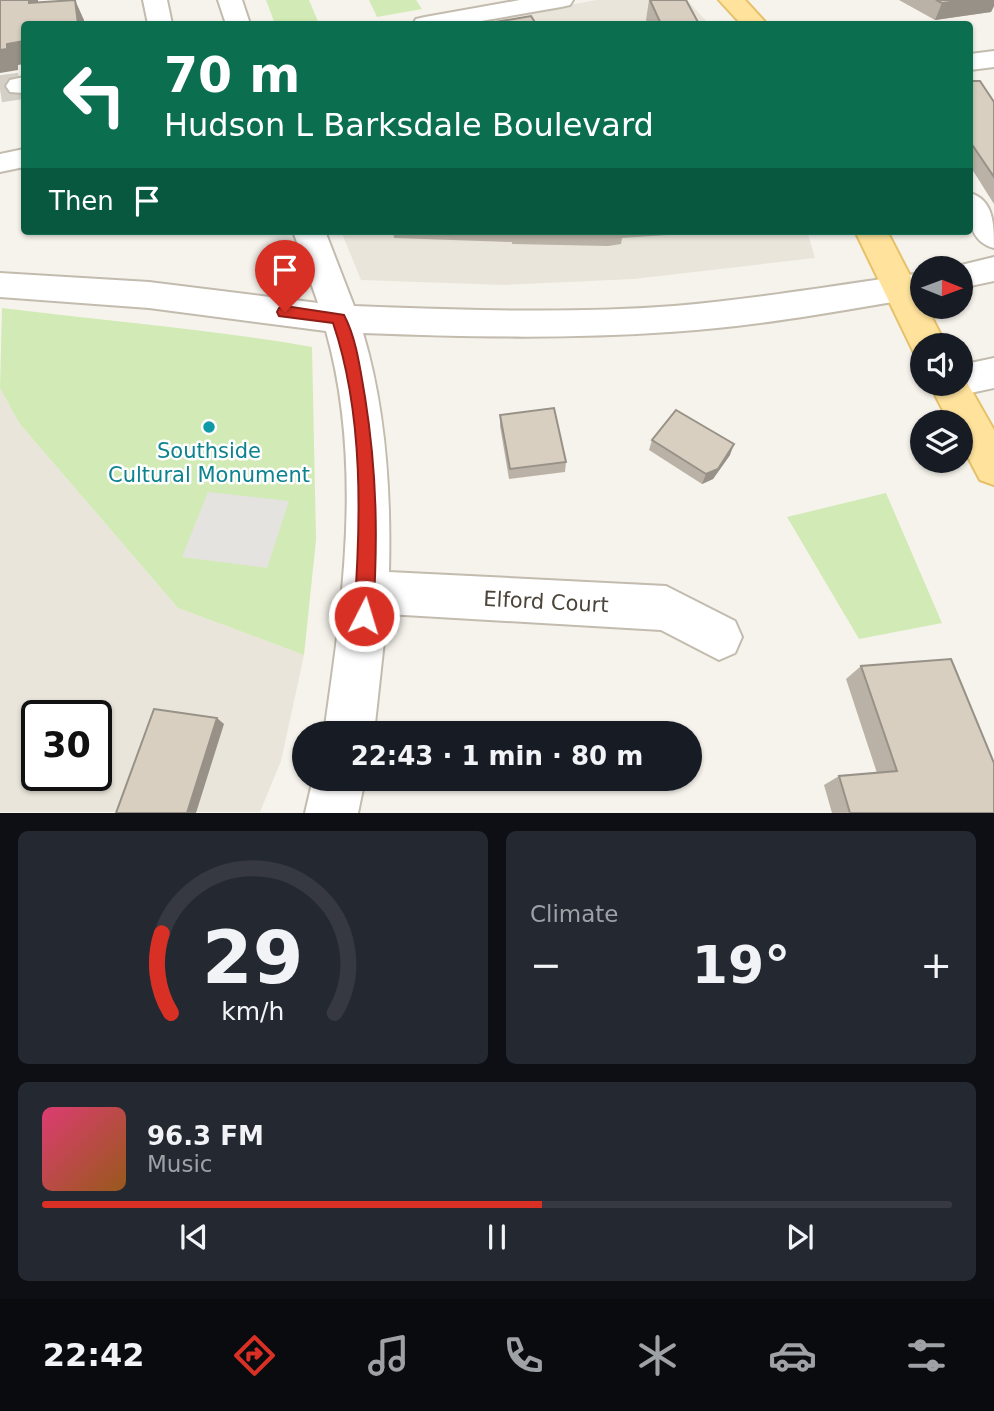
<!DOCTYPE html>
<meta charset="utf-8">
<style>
:root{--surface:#171b24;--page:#242831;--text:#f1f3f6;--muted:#9ea1a6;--line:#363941;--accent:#d93025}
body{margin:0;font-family:"DejaVu Sans",sans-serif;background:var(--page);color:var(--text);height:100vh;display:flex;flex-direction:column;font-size:26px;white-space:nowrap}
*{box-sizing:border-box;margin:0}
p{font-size:23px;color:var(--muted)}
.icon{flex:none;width:38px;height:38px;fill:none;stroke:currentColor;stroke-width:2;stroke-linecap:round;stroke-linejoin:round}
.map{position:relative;height:813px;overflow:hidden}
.drawer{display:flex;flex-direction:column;gap:18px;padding:18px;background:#0d0f14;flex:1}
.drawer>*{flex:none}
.banner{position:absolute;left:21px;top:21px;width:952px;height:214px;border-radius:7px;box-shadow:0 2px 5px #0004;background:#0b6e4f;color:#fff;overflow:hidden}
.needle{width:46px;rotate:91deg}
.fabs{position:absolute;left:910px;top:256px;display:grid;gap:14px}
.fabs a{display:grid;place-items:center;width:63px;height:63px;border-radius:50%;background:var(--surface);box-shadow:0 2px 5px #0004;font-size:35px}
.speed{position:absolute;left:21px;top:700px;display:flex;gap:14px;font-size:35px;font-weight:700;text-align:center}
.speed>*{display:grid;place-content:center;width:91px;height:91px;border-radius:50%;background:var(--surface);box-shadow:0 2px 5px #0004;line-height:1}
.speed .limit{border:4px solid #111;border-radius:10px;background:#fff;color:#111}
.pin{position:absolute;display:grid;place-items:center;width:60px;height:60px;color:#fff;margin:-72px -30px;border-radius:50% 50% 50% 0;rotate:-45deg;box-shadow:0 0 7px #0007}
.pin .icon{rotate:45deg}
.me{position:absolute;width:77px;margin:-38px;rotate:5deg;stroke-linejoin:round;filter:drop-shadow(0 0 5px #0008)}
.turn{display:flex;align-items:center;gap:24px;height:147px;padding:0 28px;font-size:32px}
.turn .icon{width:91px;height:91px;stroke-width:2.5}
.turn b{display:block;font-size:49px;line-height:60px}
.then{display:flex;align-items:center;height:66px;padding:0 28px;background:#0003;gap:14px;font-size:26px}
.big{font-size:52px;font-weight:700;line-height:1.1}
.drawer .widget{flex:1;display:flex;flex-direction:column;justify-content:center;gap:10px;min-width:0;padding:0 24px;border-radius:10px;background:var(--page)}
.drawer .dial{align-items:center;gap:0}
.dial svg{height:182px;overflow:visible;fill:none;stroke:var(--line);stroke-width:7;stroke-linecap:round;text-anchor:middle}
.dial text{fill:var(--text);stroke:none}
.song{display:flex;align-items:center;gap:21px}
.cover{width:84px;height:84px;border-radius:10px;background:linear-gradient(135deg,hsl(340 70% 55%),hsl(30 70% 35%))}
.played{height:7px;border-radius:4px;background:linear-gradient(90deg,var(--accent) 55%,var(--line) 55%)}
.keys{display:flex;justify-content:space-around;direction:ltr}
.heat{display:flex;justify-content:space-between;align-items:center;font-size:38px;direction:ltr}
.drawer .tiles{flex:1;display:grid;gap:18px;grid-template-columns:1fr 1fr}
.widget:last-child{grid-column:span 2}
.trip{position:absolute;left:292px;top:721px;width:410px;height:70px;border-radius:35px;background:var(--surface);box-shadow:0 2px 5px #0004;font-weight:700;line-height:70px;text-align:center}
.tab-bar{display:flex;height:112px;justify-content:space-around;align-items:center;background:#090b0e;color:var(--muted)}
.tab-bar .icon{width:49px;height:49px}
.tab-bar .on{color:var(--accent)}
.tab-bar b{font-size:32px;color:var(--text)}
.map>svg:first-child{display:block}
.residential{fill:#eae5da;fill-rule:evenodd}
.green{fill:#d2eab5}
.parking{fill:#e5e3e0}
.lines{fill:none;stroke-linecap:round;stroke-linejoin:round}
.minor-tunnel{stroke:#d4d0c8;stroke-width:27;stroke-dasharray:27 14;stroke-linecap:butt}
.minor-casing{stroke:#c2bbae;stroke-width:4}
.major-casing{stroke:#e6c16a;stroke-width:4}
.minor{fill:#fff;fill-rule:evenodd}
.major{fill:#ffe39c;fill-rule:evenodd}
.wall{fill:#bab2a6}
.shaded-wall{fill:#979187}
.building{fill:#d8cfc1;stroke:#979187;stroke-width:2}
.route{fill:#d93025;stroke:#8d1f18;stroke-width:2}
.culture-dot{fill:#0f9aa8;stroke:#fff;stroke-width:2.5}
.labels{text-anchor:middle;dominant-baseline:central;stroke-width:5;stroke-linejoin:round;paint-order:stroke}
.culture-label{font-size:21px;fill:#0d838f;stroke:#fff}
.street-label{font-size:21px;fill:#4b4439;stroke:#fff}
</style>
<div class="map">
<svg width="994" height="813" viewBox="0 0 994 813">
<rect width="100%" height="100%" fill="#f6f3ec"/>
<path class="residential" d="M597,0H687L709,24H460Z
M341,231H807L815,258L633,279L505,285L361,280Z
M0,388L19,423L178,608L304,655L281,761L260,812H0ZM37,716H96V775H37Z"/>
<path class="green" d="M266,0H309L319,24H275Z
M369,0H416L422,9L377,17Z
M2,308C106,321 209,329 312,347L316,540L304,655L178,608L19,423L0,388Z
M886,493L942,623L859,639L787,517Z"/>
<path class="parking" d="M208,492L289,501L267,568L182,557Z"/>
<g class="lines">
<path class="minor-tunnel" d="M0,89L20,86"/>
<defs>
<path id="minor" d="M143,0H167L172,24H148Z
M218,0H242L250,24H226Z
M520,0H573L570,5L561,7L464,24H413L416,19L425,17Z
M994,51V67L970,70V54Z
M24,77V93L10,92L6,86L10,80Z
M24,149V167L0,172V154Z
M970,193C994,200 994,225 994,248C968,241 968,215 970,193Z
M293,231H325L354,306C460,310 568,314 674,306C757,299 839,285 922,273V297C839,311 755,327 670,332C568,339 466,337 363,333C386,410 391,492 389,572L666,586L735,621L742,637L735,653L719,660L661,630L387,614L374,733H324C343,601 363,462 326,331L149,308L0,297V273L149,282L318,303Z
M994,257V281L961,288V268H949Z
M994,358V388L961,395L948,390L944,383H961V365Z
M313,779H365L358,813H305Z"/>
<path id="major" d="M719,0H745L767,24H741Z
M855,231H887L922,299V306H926L946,345H922V357L915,355Z
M961,372L994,430V485L980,480L961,444V422H949L929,383H961Z"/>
</defs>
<use href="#minor" class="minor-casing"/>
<use href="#major" class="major-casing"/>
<use href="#minor" class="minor"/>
<use href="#major" class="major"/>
</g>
<path class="wall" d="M649,0L699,24H648L646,20Z
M899,0H994V6L991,12L935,20Z
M970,81L994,102V204L970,166Z
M393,231H727L622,238L621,244L608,246L512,244V242L394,238Z
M500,415L566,462L565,472L509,479L500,426Z
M652,440L730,455L713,479L702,484L649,450Z
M861,666L994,813H832L824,785L839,776L877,773L846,679Z"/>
<path class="shaded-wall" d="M29,0H38L39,23L29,3Z
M75,0L84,20V24H78Z
M967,0H994V6L991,12L935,20L942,3Z
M24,41V64L18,65V70L0,73V50L7,44Z
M734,444L730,455L713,479L702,484L706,474Z
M217,718L224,724L196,813H187Z"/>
<path class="building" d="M0,0H29V3L75,0L78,24H24V41L7,44V49L0,50Z
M650,0H686L699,24H661Z
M936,0H967L942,3Z
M531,16L536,24H484Z
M970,81H980L994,102V177L973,146H970Z
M554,408L566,462L510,469L500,415Z
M676,410L734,444L718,469L706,474L652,440Z
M951,659L994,763V813H850L839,776L897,771L861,666Z
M154,709L217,718L187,813H116Z"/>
<path class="route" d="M285,306L344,315C357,340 360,369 365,397C377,473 378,539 373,616L371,622L364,625L357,622L354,616C361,522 364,414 333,323L279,316L277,312L279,308Z"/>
<circle class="culture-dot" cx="209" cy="427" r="7"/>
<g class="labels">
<g class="culture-label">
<text x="209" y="451">Southside<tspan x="209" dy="24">Cultural Monument</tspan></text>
</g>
<g class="street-label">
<text transform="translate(546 602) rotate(3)">Elford Court</text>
</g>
</g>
</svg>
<div class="fabs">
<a><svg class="needle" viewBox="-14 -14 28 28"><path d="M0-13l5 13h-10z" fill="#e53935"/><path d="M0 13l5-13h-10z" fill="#9ea1a6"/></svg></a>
<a><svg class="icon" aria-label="sound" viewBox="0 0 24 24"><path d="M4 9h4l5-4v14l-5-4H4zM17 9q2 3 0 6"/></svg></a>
<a><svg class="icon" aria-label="layers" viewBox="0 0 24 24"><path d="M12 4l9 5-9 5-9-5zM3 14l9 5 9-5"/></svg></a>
</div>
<div class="speed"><div class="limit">30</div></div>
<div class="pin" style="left:285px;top:312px;background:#d93025"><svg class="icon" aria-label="arrive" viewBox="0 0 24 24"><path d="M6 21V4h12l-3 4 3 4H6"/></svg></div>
<svg class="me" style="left:364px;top:616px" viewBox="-20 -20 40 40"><circle r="17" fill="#d93025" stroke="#fff" stroke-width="3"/><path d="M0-11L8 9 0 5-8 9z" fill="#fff"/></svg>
<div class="trip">22:43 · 1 min · 80 m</div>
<div class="banner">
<div class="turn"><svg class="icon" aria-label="left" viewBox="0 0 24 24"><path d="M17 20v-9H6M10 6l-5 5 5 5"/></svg><div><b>70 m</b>Hudson L Barksdale Boulevard</div></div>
<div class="then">Then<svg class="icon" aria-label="arrive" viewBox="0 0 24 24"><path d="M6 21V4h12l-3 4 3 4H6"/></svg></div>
</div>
</div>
<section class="drawer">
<div class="tiles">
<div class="widget dial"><svg viewBox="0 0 100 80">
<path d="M14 69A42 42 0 1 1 86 69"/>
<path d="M14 69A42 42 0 0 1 10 34" stroke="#d93025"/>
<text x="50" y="56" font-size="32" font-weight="700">29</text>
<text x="50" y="72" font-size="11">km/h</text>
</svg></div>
<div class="widget"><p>Climate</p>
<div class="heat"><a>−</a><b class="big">19°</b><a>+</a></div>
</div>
<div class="widget">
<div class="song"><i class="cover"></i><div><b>96.3 FM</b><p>Music</p></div></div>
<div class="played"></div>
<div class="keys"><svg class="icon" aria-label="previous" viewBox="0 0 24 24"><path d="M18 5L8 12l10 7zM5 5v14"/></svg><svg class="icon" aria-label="pause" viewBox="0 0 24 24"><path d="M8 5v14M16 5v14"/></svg><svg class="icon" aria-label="next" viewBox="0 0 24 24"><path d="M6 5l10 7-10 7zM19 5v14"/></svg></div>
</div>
</div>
</section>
<nav class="tab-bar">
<b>22:42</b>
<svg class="icon on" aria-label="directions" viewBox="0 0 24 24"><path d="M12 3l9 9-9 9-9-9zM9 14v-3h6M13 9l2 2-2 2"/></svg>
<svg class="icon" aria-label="music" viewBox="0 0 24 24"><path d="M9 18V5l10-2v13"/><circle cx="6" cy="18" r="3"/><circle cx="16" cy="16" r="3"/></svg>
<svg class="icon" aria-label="phone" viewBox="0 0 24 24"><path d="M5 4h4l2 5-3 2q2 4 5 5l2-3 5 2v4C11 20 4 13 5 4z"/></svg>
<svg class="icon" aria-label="climate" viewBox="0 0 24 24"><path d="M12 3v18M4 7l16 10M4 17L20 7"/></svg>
<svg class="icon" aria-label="car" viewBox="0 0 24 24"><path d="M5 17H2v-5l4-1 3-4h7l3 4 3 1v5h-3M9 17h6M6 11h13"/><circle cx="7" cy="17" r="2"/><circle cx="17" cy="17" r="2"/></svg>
<svg class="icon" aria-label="filters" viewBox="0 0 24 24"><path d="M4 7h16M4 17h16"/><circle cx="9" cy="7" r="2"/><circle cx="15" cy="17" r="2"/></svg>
</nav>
